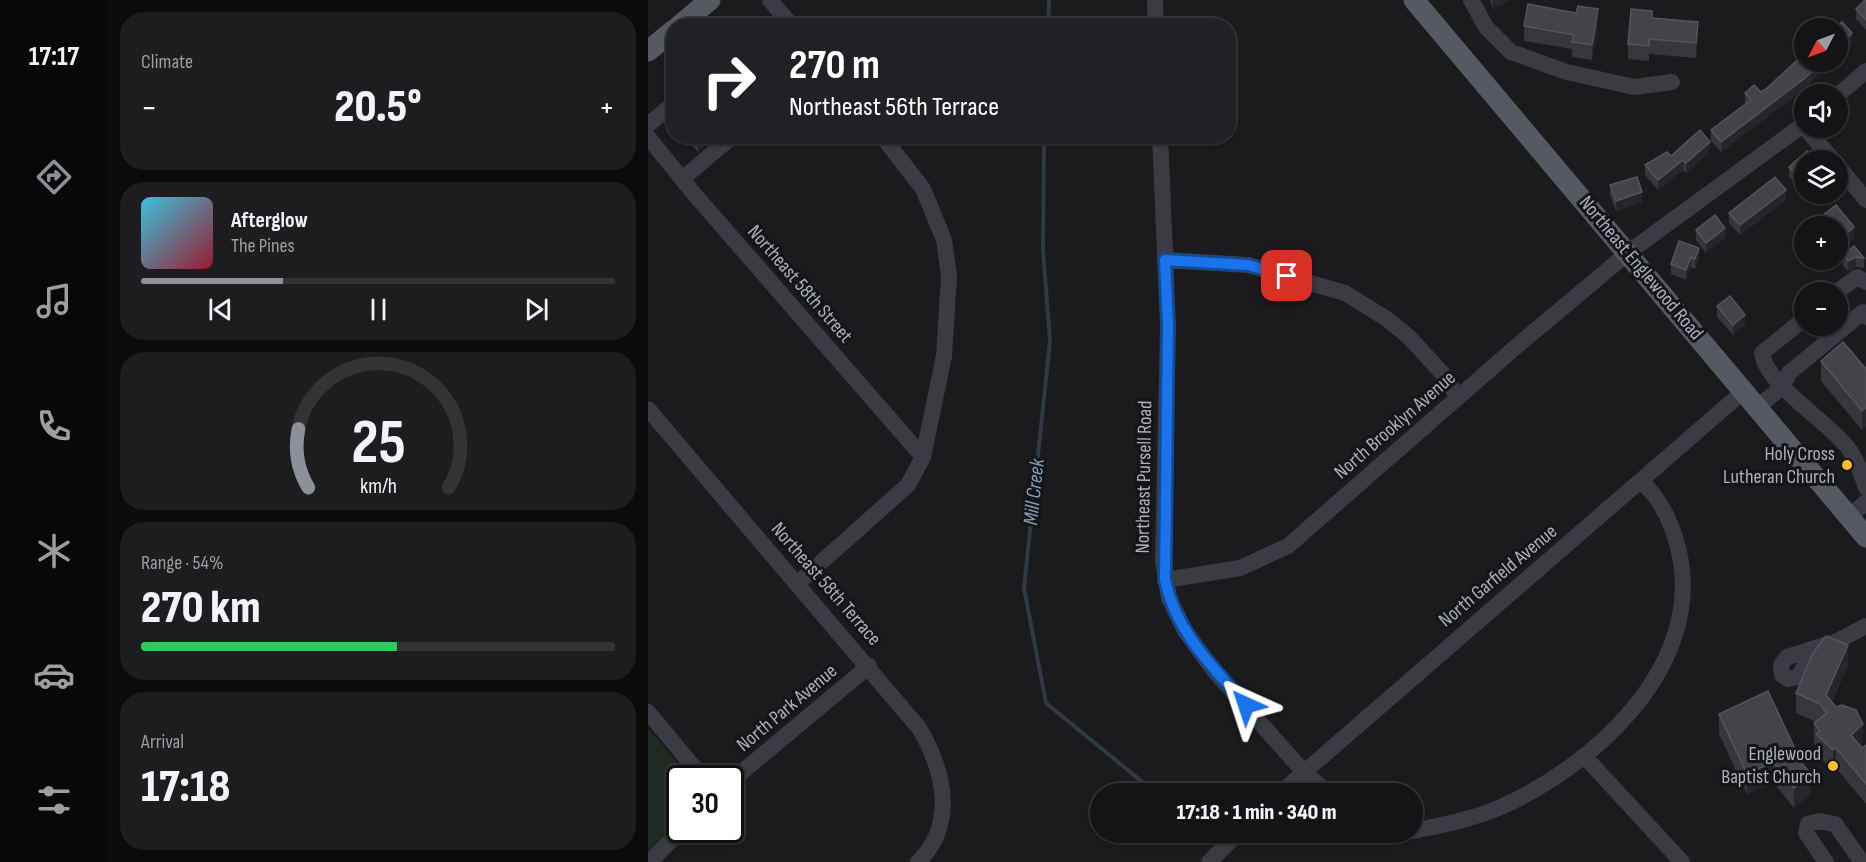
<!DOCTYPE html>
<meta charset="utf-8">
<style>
:root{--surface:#141416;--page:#1d1d1f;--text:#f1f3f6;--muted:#9d9ea1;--line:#333335;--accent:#8c9099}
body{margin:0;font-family:"Sofia Sans Condensed",sans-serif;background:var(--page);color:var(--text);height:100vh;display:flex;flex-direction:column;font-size:22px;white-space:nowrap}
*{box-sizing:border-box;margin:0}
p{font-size:20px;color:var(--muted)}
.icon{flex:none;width:33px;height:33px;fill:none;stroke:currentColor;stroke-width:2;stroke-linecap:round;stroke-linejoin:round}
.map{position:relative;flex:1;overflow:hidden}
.details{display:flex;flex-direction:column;gap:12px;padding:12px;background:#0b0b0c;width:540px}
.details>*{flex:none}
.hud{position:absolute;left:18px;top:18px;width:570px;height:126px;border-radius:24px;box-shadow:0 2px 4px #0004,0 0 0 2px var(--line);background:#202124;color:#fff;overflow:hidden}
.needle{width:39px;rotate:229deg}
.tools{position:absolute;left:1146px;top:18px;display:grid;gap:12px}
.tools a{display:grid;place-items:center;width:54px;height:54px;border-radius:50%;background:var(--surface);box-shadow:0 2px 4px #0004,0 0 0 2px var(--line);font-size:30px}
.speed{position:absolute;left:18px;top:765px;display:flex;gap:12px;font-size:30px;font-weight:700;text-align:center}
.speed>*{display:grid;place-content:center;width:78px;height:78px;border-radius:50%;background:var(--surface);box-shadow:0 2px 4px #0004,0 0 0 2px var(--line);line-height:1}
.speed .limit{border:3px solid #111;border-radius:9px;background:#fff;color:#111}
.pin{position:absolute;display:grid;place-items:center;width:51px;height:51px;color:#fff;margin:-26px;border-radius:12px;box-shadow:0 3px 9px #0006}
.me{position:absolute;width:66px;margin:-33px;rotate:318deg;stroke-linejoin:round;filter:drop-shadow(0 0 4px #0008)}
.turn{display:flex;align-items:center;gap:21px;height:126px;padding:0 24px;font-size:27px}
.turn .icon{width:78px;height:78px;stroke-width:2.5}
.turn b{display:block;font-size:42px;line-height:51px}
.big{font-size:45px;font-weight:800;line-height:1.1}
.details .tile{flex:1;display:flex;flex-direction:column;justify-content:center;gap:9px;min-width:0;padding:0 21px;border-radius:24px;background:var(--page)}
.details .dial{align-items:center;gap:0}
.dial svg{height:156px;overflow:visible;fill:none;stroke:var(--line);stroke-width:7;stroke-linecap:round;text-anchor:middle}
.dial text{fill:var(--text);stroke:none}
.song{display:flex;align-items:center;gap:18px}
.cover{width:72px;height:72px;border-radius:9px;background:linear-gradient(135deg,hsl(190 70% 55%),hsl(350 70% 35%))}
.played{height:6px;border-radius:3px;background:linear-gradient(90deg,var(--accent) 30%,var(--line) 30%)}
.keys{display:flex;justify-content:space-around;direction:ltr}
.heat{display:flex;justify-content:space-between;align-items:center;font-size:33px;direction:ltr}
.charge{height:9px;border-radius:4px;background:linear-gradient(90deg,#34c759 54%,var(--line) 0)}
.trip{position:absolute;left:442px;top:783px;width:333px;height:60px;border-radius:30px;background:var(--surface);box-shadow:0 2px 4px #0004,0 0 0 2px var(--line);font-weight:800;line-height:60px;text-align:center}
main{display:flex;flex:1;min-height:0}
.menu{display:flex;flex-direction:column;width:108px;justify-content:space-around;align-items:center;background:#080809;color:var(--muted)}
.menu .icon{width:42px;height:42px}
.menu .selected{color:var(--accent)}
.menu b{font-size:27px;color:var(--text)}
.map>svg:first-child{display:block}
.green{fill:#202921}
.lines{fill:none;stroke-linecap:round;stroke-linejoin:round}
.stream{stroke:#2f3a43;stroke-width:4}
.minor{stroke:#3b3c43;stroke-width:16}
.major{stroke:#575962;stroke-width:21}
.wall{fill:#36363b}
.shaded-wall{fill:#262529}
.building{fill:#434349;stroke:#53555b;stroke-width:1.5}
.route-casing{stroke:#114b97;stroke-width:15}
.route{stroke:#1a73e8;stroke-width:10}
.poi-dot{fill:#ffbc31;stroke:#151518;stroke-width:2}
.labels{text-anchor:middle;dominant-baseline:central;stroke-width:6;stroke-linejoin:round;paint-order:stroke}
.street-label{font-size:20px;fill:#acb1be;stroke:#151518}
.poi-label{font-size:20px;fill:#acb1be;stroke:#151518;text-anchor:end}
.water-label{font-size:21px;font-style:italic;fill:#819fba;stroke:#151518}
</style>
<main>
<nav class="menu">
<b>17:17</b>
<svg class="icon selected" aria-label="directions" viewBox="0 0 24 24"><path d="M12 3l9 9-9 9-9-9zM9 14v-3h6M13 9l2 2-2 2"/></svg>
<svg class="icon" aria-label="music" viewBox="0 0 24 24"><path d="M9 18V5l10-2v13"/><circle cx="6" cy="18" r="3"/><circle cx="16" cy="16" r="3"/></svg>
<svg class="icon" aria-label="phone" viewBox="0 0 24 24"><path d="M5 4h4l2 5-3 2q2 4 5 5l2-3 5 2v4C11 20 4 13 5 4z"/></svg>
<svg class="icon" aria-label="climate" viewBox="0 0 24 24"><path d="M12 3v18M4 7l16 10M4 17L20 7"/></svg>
<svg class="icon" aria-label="car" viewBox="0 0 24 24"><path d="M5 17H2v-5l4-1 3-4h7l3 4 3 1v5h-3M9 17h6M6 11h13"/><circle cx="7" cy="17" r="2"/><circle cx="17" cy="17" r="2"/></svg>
<svg class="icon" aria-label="filters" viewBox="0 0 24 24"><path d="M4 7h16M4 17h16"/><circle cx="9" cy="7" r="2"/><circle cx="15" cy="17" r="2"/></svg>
</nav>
<section class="details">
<div class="tile"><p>Climate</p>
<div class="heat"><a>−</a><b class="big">20.5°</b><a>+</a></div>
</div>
<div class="tile">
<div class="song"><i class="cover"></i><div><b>Afterglow</b><p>The Pines</p></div></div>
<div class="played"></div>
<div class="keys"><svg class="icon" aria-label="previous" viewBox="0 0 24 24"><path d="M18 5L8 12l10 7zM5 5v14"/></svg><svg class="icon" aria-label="pause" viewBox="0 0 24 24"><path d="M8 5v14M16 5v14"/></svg><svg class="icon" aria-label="next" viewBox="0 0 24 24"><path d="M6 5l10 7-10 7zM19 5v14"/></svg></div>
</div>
<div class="tile dial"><svg viewBox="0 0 100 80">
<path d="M14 69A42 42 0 1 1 86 69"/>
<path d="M14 69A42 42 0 0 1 9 39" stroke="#8c9099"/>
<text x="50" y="56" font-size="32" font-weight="700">25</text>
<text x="50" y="72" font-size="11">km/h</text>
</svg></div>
<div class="tile"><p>Range · 54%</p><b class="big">270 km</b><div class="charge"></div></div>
<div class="tile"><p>Arrival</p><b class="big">17:18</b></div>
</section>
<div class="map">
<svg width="1218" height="862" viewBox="0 0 1218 862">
<rect width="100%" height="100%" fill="#1b1a1d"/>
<path class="green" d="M0,728L42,778H32L31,821L0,856Z"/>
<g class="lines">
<path class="stream" d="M400,26L401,0
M396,136L395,250L402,341L376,588L398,703L509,794"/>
<path class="minor" d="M122,0L144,26
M507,0L508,26
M823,0L838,27L863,52L919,72L986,87L1024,82
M1190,95L1218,71
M0,125L26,103
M1157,128L1185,160
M512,136L520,325L515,561L521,598L537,631L567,672L655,771L681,794
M0,137L47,195L275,457
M1190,166L1218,200
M34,179L85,136
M517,260L600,265L697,293L739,319L761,337L794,373L810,397
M1189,292L1209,277L1218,282
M1156,319L1114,353C1118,385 1180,421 1201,449C1209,460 1214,475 1218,488
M1110,407L1135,386L1141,373L1215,312L1218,317
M0,409L271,728C296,770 309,824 270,862
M1201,517L1218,502
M517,580L592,568L640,546L870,345L981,252L1156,124
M150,583L260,485L275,457L296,356L301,276L296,240L275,189L234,136
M1168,648L1150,677L1140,679L1134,675L1133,665L1139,657L1187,642L1218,626
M0,712L55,778
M936,756L1034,862
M82,782L221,666
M631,794L1096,391
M765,831C795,825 825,819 853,807C944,766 1050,672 1033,562C1028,533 1016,502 994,482
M2,862L33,830
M561,862L591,832
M1178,862L1158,833L1160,824L1171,821L1187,824L1214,862"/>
<path class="major" d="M766,0L1218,537
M31,26L62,0
M0,51L26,30"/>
</g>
<path class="wall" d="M842,0H863L845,8Z
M1218,0V30L1208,19V9Z
M1004,18L1050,37L1048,58L1001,54V61L980,59V44Z
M950,25L944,60L924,57V49L876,41V26Z
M1157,88L1073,152L1063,141V130L1098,104L1097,103V93Z
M36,136H68L50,152Z
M1062,152L1038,173L1035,170L1010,190L997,175V165L1023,156Z
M1156,160V185L1152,189L1141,177V167Z
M962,185L994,202L968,211L962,195Z
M1138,200L1092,235L1081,223V213Z
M1175,215L1206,237L1193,248L1190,243V226H1175Z
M1048,230L1077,238L1058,253L1048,240Z
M1031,241L1051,258L1047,269L1043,267L1038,280L1023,274V264Z
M1195,255L1216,258V268L1208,267L1200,271L1195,266Z
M1069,306L1097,325L1085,335L1069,317Z
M1173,361L1218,369L1214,430L1173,381Z
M1200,665L1184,702L1215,744L1213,746L1214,748L1218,745V804L1188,768L1185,770L1168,754V746L1166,743V723L1168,722L1148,713V693Z
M1071,714L1148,756L1163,794L1146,808L1125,782L1099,794L1071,734Z"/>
<path class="shaded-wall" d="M845,0H863L845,8Z
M950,9V25L944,60V45Z
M1050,22V37L1048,58V43Z
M1204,33V43L1190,57V47Z
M1174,62H1184L1157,88L1073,152V142Z
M50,136H68L50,152Z
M1062,142V152L1038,173V163Z
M1035,160V170L1010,190V180Z
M1156,175V185L1152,189V179Z
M1138,190V200L1092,235V225Z
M994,192V202L968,211V201Z
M1206,227V237L1193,248V238Z
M1077,228V238L1058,253V243Z
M1051,248V258L1047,269V259Z
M1043,257V267L1038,280V270Z
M1208,257V267L1200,271V261Z
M1097,315V325L1085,335V325Z
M1218,407V427L1214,430V411Z
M1200,645V665L1179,713L1178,695Z
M1215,724V744L1203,754V735Z
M1188,748V768L1185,770V750Z
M1125,762V782L1099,794V774Z
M1163,774V794L1146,808V788Z"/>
<path class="building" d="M1217,0H1218V20L1208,9Z
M880,4L928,13L930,6L950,9L944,45L924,42L926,35L876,26Z
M983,9L1004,11V18L1050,22L1048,43L1001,39V46L980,44Z
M1194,22L1204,33L1190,47V28H1186Z
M1156,54V62H1174L1157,78L1073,142L1063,130L1103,100L1097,93L1106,85L1113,92L1118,89Z
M1052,130L1062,142L1038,163L1035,160L1010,180L997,165L1019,152L1023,156Z
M1159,151L1166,160H1156V175L1152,179L1141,167Z
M989,177L994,192L968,201L962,185Z
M1127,177L1138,190L1092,225L1081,213Z
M1188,205L1206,227L1193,238L1190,233V226H1184L1175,215Z
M1067,215L1077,228L1058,243L1048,230Z
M1031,241L1051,248L1047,259L1043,257L1038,270L1023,264Z
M1206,246L1216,258L1208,257L1200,261L1195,255Z
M1082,296L1097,315L1085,325L1069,306Z
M1195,342L1218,369V407L1214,411L1173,361Z
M1178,636L1200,645L1178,695L1188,707L1194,705L1208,710L1215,724L1203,735L1214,748L1218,745V784L1188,748L1185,750L1168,734L1172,731L1166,723L1179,713L1172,704L1148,693L1165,653Z
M1120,691L1148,751L1145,753L1163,774L1146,788L1125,762L1099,774L1071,714Z"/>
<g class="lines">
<defs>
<path id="route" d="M598,705C564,666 528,632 517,580L520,325L517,260L600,265L639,276"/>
</defs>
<use href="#route" class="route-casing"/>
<use href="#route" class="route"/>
</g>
<g class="poi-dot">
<circle cx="1199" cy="465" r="6"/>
<circle cx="1185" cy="766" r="6"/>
</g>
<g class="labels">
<g class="street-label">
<text transform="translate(993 268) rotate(50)">Northeast Englewood Road</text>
<text transform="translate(152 284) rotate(49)">Northeast 58th Street</text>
<text transform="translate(747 425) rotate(-41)">North Brooklyn Avenue</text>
<text transform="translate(496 477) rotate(-89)">Northeast Pursell Road</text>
<text transform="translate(850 576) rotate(-40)">North Garfield Avenue</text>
<text transform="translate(178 584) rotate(49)">Northeast 58th Terrace</text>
<text transform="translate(139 708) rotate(-40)">North Park Avenue</text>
</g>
<g class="poi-label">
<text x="1187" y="454">Holy Cross<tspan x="1187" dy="23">Lutheran Church</tspan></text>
<text x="1173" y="754">Englewood<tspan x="1173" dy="23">Baptist Church</tspan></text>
</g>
<g class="water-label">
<text transform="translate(386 492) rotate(-84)">Mill Creek</text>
</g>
</g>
</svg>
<div class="tools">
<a><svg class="needle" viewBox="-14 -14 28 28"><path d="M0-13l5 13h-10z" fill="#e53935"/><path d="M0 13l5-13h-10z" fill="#9d9ea1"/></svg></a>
<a><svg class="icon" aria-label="sound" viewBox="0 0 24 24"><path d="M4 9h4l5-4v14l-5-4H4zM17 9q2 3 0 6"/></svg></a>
<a><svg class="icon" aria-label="layers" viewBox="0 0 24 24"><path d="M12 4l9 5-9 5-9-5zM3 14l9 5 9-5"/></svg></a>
<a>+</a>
<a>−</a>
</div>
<div class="speed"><div class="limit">30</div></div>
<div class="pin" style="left:639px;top:276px;background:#d93025"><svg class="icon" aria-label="arrive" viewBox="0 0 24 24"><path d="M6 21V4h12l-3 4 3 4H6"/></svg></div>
<svg class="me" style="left:598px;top:705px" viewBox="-20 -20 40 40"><path d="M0-17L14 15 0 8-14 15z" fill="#1a73e8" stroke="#fff" stroke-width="4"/></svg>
<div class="trip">17:18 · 1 min · 340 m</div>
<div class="hud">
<div class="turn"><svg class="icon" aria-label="right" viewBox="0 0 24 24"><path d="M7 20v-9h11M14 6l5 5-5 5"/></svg><div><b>270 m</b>Northeast 56th Terrace</div></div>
</div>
</div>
</main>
